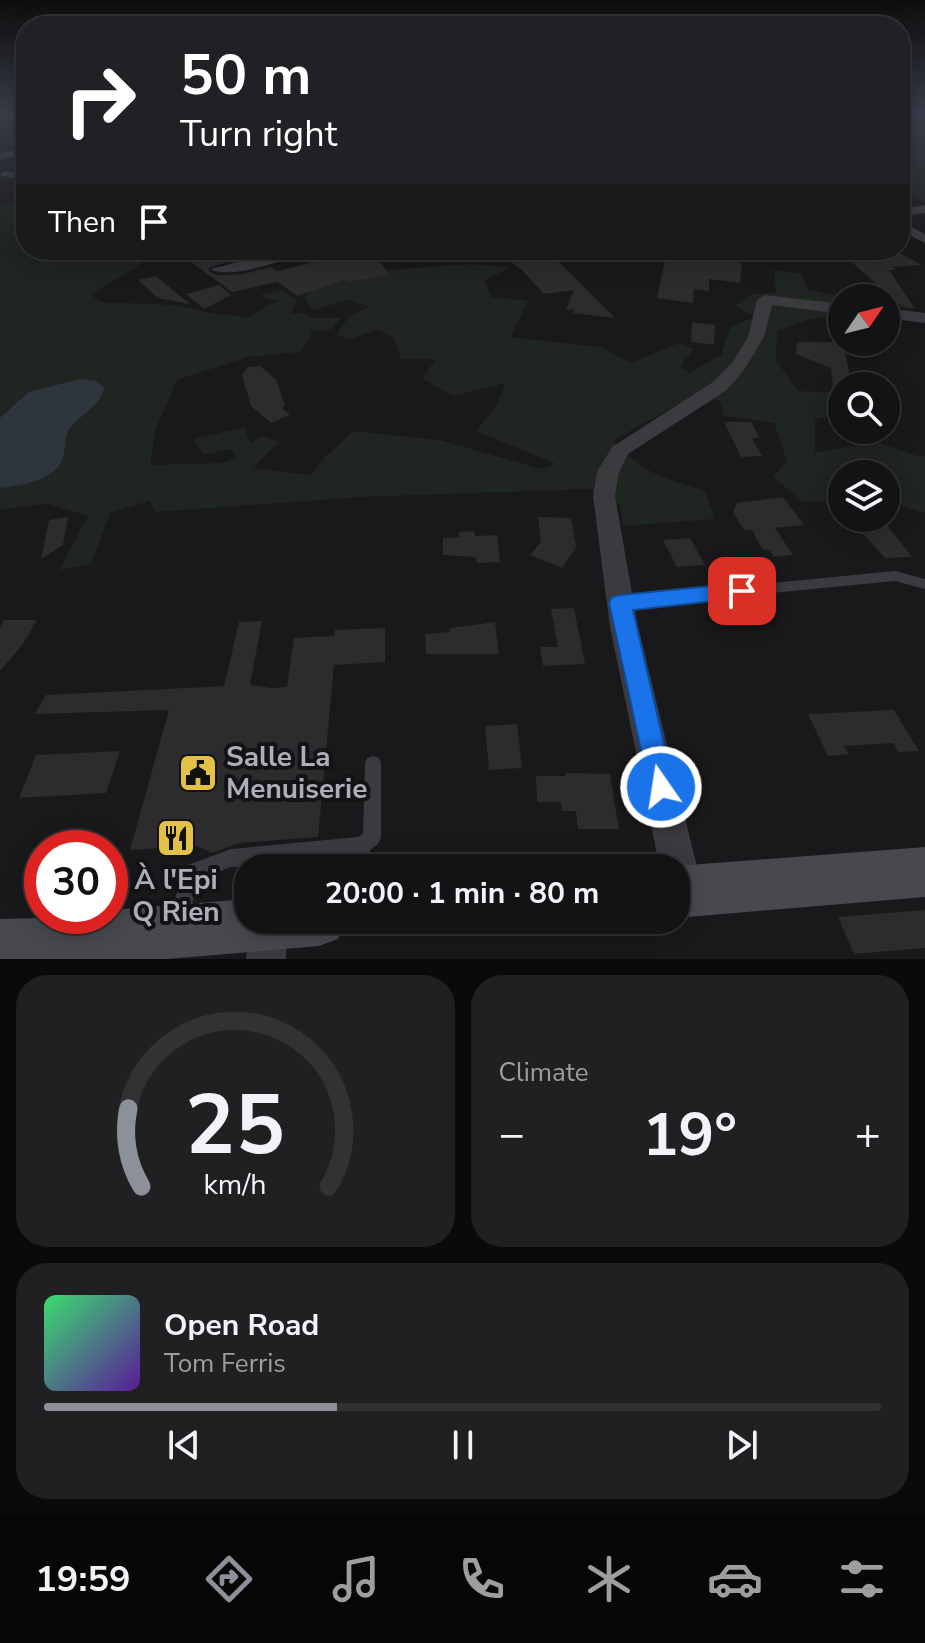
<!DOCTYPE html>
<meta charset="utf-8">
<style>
:root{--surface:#131214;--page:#202022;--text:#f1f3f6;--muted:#9d9ea0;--line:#323234;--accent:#8c9099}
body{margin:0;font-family:"Nunito Sans",sans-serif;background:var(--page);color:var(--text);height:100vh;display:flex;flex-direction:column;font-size:30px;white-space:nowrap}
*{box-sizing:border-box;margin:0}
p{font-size:26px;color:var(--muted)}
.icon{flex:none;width:44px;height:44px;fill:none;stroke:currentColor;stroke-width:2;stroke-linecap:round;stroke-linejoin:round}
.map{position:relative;height:959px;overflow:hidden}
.drawer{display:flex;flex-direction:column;gap:16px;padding:16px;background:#0a0a0b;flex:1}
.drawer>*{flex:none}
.banner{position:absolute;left:16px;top:16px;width:894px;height:244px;border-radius:32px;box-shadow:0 4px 20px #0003,0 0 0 2px var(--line);background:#202124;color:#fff;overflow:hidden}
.needle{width:52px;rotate:55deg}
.fabs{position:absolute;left:828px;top:284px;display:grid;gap:16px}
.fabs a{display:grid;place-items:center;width:72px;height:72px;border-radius:50%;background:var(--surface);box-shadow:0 4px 20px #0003,0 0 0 2px var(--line);font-size:40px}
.speed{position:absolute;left:24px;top:830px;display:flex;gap:16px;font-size:40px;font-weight:700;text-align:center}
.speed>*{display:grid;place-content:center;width:104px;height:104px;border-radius:50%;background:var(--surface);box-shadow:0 4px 20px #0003,0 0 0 2px var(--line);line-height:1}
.speed .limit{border:12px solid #d22;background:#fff;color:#111}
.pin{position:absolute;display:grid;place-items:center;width:68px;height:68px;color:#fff;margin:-34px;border-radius:16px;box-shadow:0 4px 12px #0006}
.me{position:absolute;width:88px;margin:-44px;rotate:347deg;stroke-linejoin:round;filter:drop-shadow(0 0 6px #0008)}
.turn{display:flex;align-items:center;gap:28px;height:168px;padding:0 32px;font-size:36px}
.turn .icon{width:104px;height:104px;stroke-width:2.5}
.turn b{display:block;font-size:56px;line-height:68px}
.then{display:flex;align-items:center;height:76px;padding:0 32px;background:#0003;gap:16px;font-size:30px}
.big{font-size:60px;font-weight:700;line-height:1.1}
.drawer .card{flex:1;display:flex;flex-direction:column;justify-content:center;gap:12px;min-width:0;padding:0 28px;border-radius:32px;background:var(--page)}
.drawer .dial{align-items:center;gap:0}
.dial svg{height:208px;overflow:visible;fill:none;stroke:var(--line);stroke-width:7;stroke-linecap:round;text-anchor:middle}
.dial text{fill:var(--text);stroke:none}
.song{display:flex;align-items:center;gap:24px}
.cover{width:96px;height:96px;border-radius:12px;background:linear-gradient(135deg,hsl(140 70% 55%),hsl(270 70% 35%))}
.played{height:8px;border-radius:4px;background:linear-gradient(90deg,var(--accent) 35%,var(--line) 35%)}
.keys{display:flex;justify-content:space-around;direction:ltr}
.heat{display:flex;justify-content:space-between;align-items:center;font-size:44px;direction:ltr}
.drawer .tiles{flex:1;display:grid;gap:16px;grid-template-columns:1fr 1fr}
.card:last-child{grid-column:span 2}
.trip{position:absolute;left:234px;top:854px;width:456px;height:80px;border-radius:32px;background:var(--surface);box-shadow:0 4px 20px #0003,0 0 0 2px var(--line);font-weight:700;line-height:80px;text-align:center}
.tabs{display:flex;height:128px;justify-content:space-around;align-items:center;background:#080708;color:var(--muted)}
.tabs .icon{width:56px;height:56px}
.tabs .selected{color:var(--accent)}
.tabs b{font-size:36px;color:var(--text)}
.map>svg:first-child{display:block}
.green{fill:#1f2520}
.water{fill:#2f353d}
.building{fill:#2c2b2e}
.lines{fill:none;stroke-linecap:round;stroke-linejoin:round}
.service{fill:#3a3a3f;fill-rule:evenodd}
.minor{fill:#3a3a3f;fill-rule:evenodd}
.secondary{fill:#48494f;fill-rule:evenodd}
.route{fill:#1a73e8;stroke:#114b97;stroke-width:2}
.labels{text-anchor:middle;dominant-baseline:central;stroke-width:8;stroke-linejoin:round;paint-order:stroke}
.near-poi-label{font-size:28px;font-weight:bold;fill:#acaeb9;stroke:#131315;text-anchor:start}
</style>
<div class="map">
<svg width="925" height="959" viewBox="0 0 925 959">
<rect width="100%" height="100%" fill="#19181a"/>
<path class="green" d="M900,115H925V202L900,192Z
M11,203L26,207V250H158L135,268L91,294L100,302L175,305L216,314L248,317L278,300H269L260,295L282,290L298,301L290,314L304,313L310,318H341L332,329L311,332V337L300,352L248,357L177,380L155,431L150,465L221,463L236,458L230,449L203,455L193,439L244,427L251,443L262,436L279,442L253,468L311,475L324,458L353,431L440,440L541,469L556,464L476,431L496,406L506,383L453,396L422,378L436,359H401L394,339L379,329L351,339L336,335L349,316L369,307L348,300L313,310L304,298L338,268L314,254L322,251L353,250L341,260L377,271L468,264L511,267L485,280L491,297L528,301L510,337L601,347L631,363L679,343L694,349L680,367L689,373L721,355L730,327L755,317L736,306L752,294L776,293L774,270L801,274L809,290L847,298H842V315L806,320L777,331L776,360L798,391L842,393V413L815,419V453L876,441L920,457L925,456V513L886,502V474H842V501L803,502L773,477L787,461L774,423L724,416L720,402L704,390L614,440C642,474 665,478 705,491L715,519L623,526L620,505L590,489L362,497L155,512L149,501L110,513L91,564L59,570L88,516L48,504L0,510V204Z"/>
<path class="water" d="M80,379L95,381L104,387C101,408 79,414 69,430C64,437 65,447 64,455C58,480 21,486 0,488V418L29,392Z"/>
<path class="building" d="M208,250H243L251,255L208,268L210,272L218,275L243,274L271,267L277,271L318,261L374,254L390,275L349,282L345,280L298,296L277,282L232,292L183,256Z
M495,250H547L615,318L573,313L574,310L566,309L574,290L544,294L522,270Z
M667,250H687V254L742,263L740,283L709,279V291L694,289L693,303L657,298Z
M838,250H894L922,265L892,267L896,270H889L915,309L902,307Z
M156,276L190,304L158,298L138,280Z
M219,285L231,295L204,309L186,294Z
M692,322L715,325L714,345L691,342Z
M797,342H843L852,386H833L831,368L796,354Z
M260,366L276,379L285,406L282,408L290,415L271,423L251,406L242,375L248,367Z
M724,422H751L760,438H752L762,456L741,457Z
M783,497L804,525L775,528L793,555L774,557L770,551L762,549L752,530H744L733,512L737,503Z
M68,517L63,545L41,559L49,520Z
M538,517L571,518L576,547L562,568L530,555L541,542Z
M883,520L912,557L885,558L852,522Z
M474,531L475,536L497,535L500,562L477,563L476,557L443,555V538L459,537V532Z
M690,538L705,565L677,567L663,540Z
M574,608L585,664L543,666L540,647H558L551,609Z
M4,620H37L23,644L0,671V627Z
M262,621L250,685L271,688L287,687L294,638L334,636L335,630L385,628V662L334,665L318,837L240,843L212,853L196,846L130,850L169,710L35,714L46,695L224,686L239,622Z
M495,622L499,654H426L425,634L450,632V628Z
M894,710L919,751L898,752L893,743L844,746L849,754L828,756L808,714Z
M517,724L522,768L489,770L485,726Z
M120,751L106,793L19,798L36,755Z
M565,773L610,774L619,829H578L576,811H562L561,802H537L536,776H566Z
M925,910V948L854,954L838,917Z"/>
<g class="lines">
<path class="service" d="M13,118L12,120L0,121V119Z
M895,571L925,579V589L895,581L620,608L615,607L613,603L615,599L620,598Z
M373,756L379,758L381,763V838L378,844L370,850L371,868H353L352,856L231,867L199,879L187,922L180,925L173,922L170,915L185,866L231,849L358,837L363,834L365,763L367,758Z"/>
<path class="minor" d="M26,148V154L0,159V153Z
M6,171L26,174V180L2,176L1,174Z
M925,205V213L900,217V209Z
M900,221L925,234V243L900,230Z
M284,250H305C290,261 225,280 211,269Z
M765,295L842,304V314L772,305L764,337L744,370L727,390L628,454L619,472L615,496L638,627L703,891L697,904L684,910L676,906V868H660L610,627L593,496L597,472L612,447L713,382L732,363L748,337L757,300Z
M886,308L925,313V323L886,318Z
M251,920H287L286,959H246Z"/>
<path class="secondary" d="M925,847V897L676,918V868H672L676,866Z
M248,899V920H345L338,939L319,946L167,959H0V919L110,916V910Z"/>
</g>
<linearGradient id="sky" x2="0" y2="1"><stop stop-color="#0e0d0e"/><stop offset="0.46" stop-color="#383d49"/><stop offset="1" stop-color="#383d49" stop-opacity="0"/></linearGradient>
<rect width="925" height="249" fill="url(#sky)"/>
<path class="route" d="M742,583L750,585L753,591L750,597L633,610L674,787L670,796L661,800L651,796L609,603L612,597L620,595Z"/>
<defs>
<symbol id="civic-square" viewBox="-11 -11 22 22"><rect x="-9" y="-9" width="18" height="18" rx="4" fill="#e3c048" stroke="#131315"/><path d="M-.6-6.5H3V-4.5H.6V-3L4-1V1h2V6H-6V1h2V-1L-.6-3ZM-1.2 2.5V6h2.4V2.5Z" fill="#111"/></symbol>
<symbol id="restaurant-square" viewBox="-11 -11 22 22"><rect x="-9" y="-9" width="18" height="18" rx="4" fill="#e3c048" stroke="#131315"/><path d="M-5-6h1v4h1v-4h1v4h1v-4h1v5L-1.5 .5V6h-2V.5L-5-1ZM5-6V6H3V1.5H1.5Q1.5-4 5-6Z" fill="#111"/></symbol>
</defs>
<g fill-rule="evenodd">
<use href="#civic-square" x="176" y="751" width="44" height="44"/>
<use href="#restaurant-square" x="154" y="816" width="44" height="44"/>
</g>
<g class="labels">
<g class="near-poi-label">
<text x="226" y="757">Salle La<tspan x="226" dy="32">Menuiserie</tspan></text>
<text x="176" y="880" text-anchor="middle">À l'Epi<tspan x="176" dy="32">Q Rien</tspan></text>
</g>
</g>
</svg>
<div class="fabs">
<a><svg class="needle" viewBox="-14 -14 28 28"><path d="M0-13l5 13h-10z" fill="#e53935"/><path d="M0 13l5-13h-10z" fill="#9d9ea0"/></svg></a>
<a><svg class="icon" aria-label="search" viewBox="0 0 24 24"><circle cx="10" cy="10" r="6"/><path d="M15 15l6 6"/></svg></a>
<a><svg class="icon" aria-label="layers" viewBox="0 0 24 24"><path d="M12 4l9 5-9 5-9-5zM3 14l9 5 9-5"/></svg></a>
</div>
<div class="speed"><div class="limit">30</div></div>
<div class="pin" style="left:742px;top:591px;background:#d93025"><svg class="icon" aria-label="arrive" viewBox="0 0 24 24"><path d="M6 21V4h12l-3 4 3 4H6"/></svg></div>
<svg class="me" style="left:661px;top:787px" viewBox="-20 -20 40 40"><circle r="17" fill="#1a73e8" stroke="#fff" stroke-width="3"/><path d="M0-11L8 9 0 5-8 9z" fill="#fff"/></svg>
<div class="trip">20:00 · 1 min · 80 m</div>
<div class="banner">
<div class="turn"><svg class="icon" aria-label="right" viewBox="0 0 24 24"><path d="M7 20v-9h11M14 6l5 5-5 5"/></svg><div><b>50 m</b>Turn right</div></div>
<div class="then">Then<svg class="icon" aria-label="arrive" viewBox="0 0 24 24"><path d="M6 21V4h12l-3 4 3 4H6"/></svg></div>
</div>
</div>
<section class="drawer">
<div class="tiles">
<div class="card dial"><svg viewBox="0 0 100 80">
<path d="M14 69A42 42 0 1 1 86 69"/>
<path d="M14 69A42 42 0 0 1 9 39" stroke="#8c9099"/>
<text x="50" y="56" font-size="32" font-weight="700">25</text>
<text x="50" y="72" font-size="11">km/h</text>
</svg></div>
<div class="card"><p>Climate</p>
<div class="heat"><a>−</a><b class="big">19°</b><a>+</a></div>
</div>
<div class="card">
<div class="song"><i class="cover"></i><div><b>Open Road</b><p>Tom Ferris</p></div></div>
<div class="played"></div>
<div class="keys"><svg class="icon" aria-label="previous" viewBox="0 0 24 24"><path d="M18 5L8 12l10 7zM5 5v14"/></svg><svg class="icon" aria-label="pause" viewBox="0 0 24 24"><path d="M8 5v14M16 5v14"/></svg><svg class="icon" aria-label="next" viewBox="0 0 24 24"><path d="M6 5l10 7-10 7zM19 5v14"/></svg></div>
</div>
</div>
</section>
<nav class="tabs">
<b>19:59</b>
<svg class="icon selected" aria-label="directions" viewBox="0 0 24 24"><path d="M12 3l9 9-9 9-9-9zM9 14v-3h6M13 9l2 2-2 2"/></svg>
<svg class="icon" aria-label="music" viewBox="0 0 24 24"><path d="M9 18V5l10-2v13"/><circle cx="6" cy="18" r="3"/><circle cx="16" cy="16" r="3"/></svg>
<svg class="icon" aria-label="phone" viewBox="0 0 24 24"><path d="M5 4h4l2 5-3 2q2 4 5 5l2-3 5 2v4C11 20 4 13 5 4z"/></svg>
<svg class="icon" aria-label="climate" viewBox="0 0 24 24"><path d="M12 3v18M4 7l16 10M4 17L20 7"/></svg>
<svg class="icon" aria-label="car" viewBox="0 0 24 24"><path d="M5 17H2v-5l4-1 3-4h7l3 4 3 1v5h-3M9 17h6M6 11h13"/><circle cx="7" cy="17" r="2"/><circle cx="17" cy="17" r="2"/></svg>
<svg class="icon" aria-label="filters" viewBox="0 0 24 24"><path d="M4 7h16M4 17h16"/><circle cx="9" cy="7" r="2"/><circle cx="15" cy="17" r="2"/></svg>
</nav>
